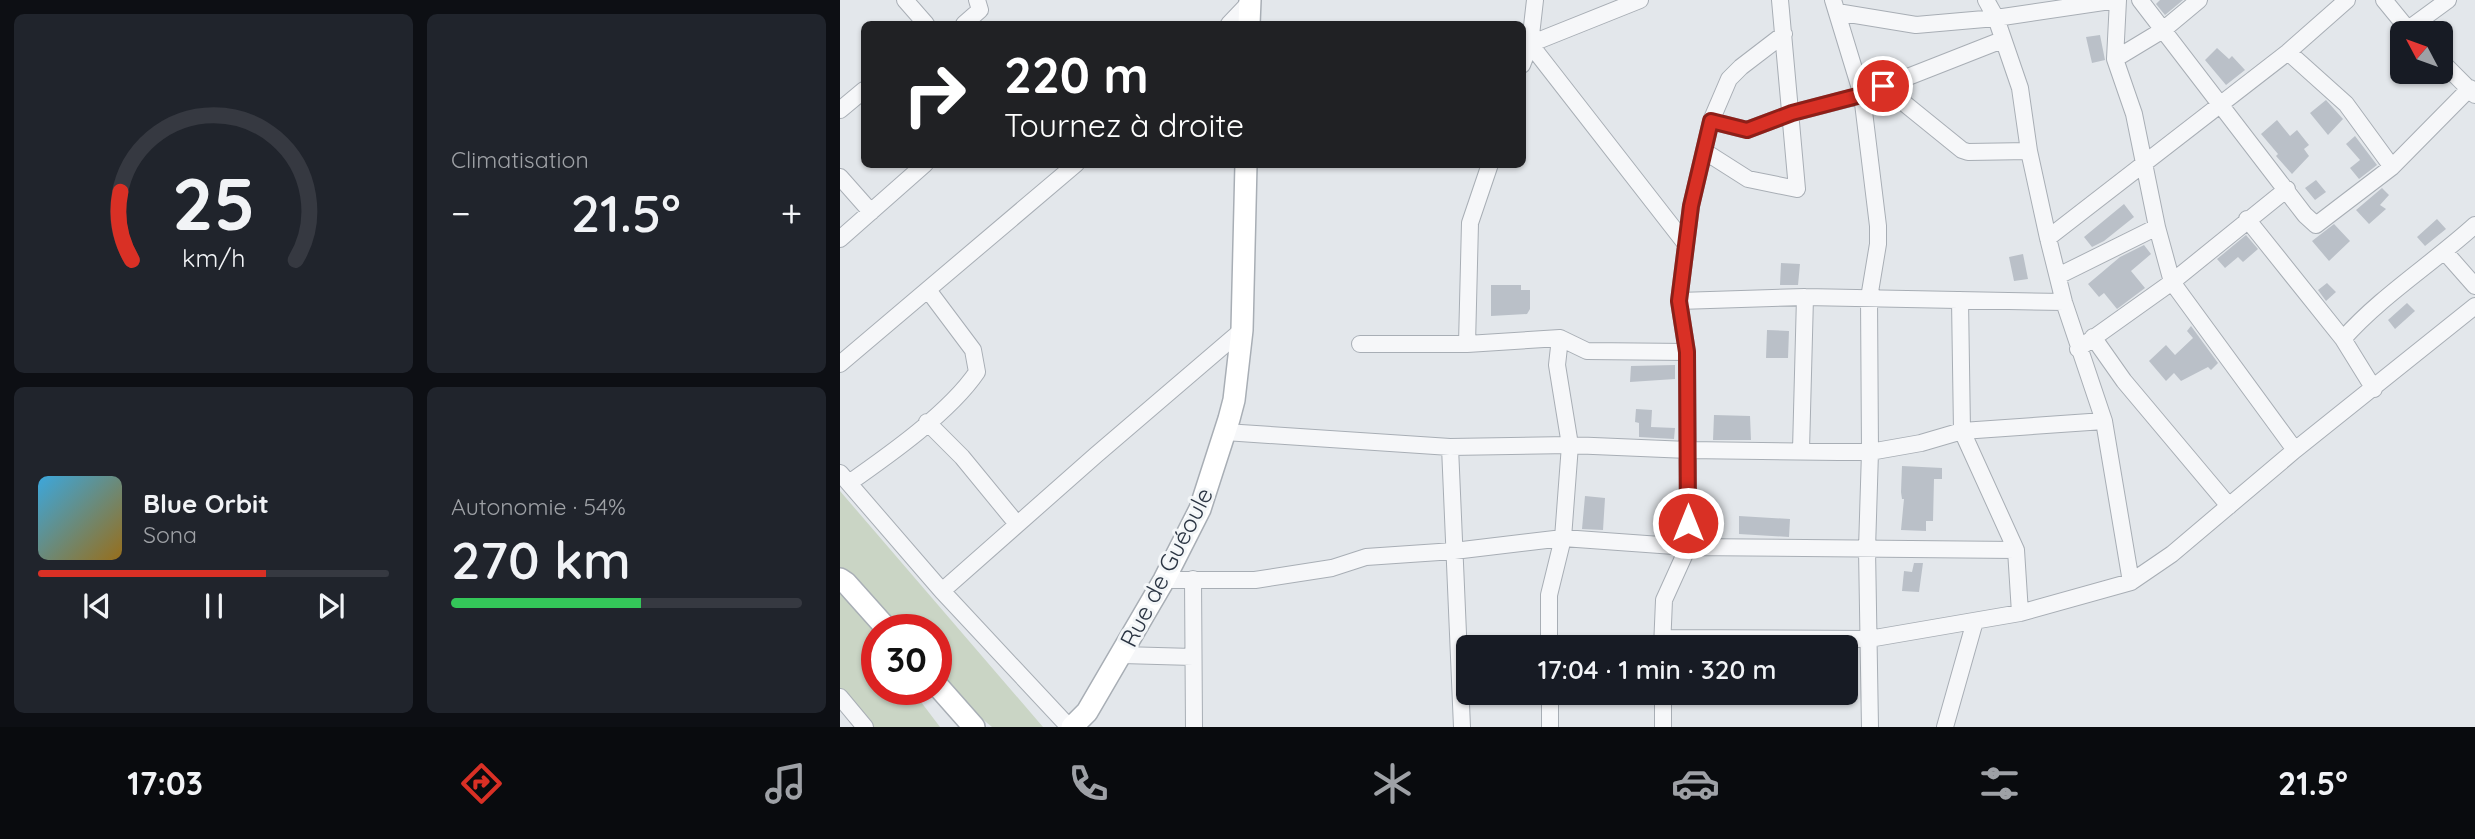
<!DOCTYPE html>
<html lang="fr">
<meta charset="utf-8">
<style>
:root{--surface:#171b24;--page:#20242c;--text:#f1f3f6;--muted:#9ea1a6;--line:#363941;--accent:#d93025}
body{margin:0;font-family:Quicksand,sans-serif;background:var(--page);color:var(--text);height:100vh;display:flex;flex-direction:column;font-size:26px;white-space:nowrap}
*{box-sizing:border-box;margin:0}
p{font-size:23px;color:var(--muted)}
.icon{flex:none;width:38px;height:38px;fill:none;stroke:currentColor;stroke-width:2;stroke-linecap:round;stroke-linejoin:round}
.map{position:relative;flex:1;overflow:hidden}
.sheet{display:flex;flex-direction:column;gap:14px;padding:14px;background:#0d0f14;width:840px}
.sheet>*{flex:none}
.guide{position:absolute;left:21px;top:21px;width:665px;height:147px;border-radius:10px;box-shadow:0 2px 5px #0004;background:#202124;color:#fff;overflow:hidden}
.needle{width:46px;rotate:311deg}
.buttons{position:absolute;left:1550px;top:21px;display:grid;gap:14px}
.buttons a{display:grid;place-items:center;width:63px;height:63px;border-radius:10px;background:var(--surface);box-shadow:0 2px 5px #0004;font-size:35px}
.speed{position:absolute;left:21px;top:614px;display:flex;gap:14px;font-size:35px;font-weight:700;text-align:center}
.speed>*{display:grid;place-content:center;width:91px;height:91px;border-radius:50%;background:var(--surface);box-shadow:0 2px 5px #0004;line-height:1}
.speed .limit{border:10px solid #d22;background:#fff;color:#111}
.pin{position:absolute;display:grid;place-items:center;width:60px;height:60px;color:#fff;margin:-30px;border:4px solid #fff;border-radius:50%;box-shadow:0 2px 7px #0007}
.me{position:absolute;width:77px;margin:-38px;rotate:0deg;stroke-linejoin:round;filter:drop-shadow(0 0 5px #0008)}
.turn{display:flex;align-items:center;gap:24px;height:147px;padding:0 28px;font-size:32px}
.turn .icon{width:91px;height:91px;stroke-width:2.5}
.turn b{display:block;font-size:49px;line-height:60px}
.big{font-size:52px;font-weight:600;line-height:1.1}
.sheet .card{flex:1;display:flex;flex-direction:column;justify-content:center;gap:10px;min-width:0;padding:0 24px;border-radius:10px;background:var(--page)}
.sheet .dial{align-items:center;gap:0}
.dial svg{height:182px;overflow:visible;fill:none;stroke:var(--line);stroke-width:7;stroke-linecap:round;text-anchor:middle}
.dial text{fill:var(--text);stroke:none}
.song{display:flex;align-items:center;gap:21px}
.cover{width:84px;height:84px;border-radius:10px;background:linear-gradient(135deg,hsl(200 70% 55%),hsl(40 70% 35%))}
.played{height:7px;border-radius:4px;background:linear-gradient(90deg,var(--accent) 65%,var(--line) 65%)}
.keys{display:flex;justify-content:space-around;direction:ltr}
.heat{display:flex;justify-content:space-between;align-items:center;font-size:38px;direction:ltr}
.charge{height:10px;border-radius:5px;background:linear-gradient(90deg,#34c759 54%,var(--line) 0)}
.sheet .tiles{flex:1;display:grid;gap:14px;grid-template-columns:repeat(2,1fr)}
.trip{position:absolute;left:616px;top:635px;width:402px;height:70px;border-radius:10px;background:var(--surface);box-shadow:0 2px 5px #0004;font-weight:600;line-height:70px;text-align:center}
.tabs{display:flex;height:112px;justify-content:space-around;align-items:center;background:#090b0e;color:var(--muted)}
.tabs .icon{width:49px;height:49px}
.tabs .active{color:var(--accent)}
.tabs b{font-size:32px;color:var(--text)}
main{display:flex;flex:1;min-height:0}
.map>svg:first-child{display:block}
.park{fill:#cad5c5}
.building{fill:#bac0c8}
.lines{fill:none;stroke-linecap:round;stroke-linejoin:round}
.street-casing{stroke:#a8aeb5;stroke-width:18}
.secondary-casing{stroke:#a8aeb5;stroke-width:24}
.street{stroke:#f6f7f9;stroke-width:16}
.secondary{stroke:#fff;stroke-width:21}
.route-casing{stroke:#8d1f18;stroke-width:18}
.route{stroke:#d93025;stroke-width:12}
.labels{text-anchor:middle;dominant-baseline:central;stroke-width:6;stroke-linejoin:round;paint-order:stroke}
.street-label{font-size:24px;fill:#2b3543;stroke:#f3f6f8}
</style>
<main>
<section class="sheet">
<div class="tiles">
<div class="card dial"><svg viewBox="0 0 100 80">
<path d="M14 69A42 42 0 1 1 86 69"/>
<path d="M14 69A42 42 0 0 1 9 39" stroke="#d93025"/>
<text x="50" y="56" font-size="32" font-weight="700">25</text>
<text x="50" y="72" font-size="11">km/h</text>
</svg></div>
<div class="card"><p>Climatisation</p>
<div class="heat"><a>−</a><b class="big">21.5°</b><a>+</a></div>
</div>
<div class="card">
<div class="song"><i class="cover"></i><div><b>Blue Orbit</b><p>Sona</p></div></div>
<div class="played"></div>
<div class="keys"><svg class="icon" aria-label="previous" viewBox="0 0 24 24"><path d="M18 5L8 12l10 7zM5 5v14"/></svg><svg class="icon" aria-label="pause" viewBox="0 0 24 24"><path d="M8 5v14M16 5v14"/></svg><svg class="icon" aria-label="next" viewBox="0 0 24 24"><path d="M6 5l10 7-10 7zM19 5v14"/></svg></div>
</div>
<div class="card"><p>Autonomie · 54%</p><b class="big">270 km</b><div class="charge"></div></div>
</div>
</section>
<div class="map">
<svg width="1635" height="727" viewBox="0 0 1635 727">
<rect width="100%" height="100%" fill="#e3e7eb"/>
<path class="park" d="M0,491L203,727H152L113,695L96,675V630H37V690H72L100,727H25L0,697Z"/>
<path class="building" d="M1320,0H1343L1325,15L1316,4Z
M1260,35L1265,60L1252,63L1246,37Z
M1377,48L1389,59L1392,56L1405,70L1386,85L1365,60Z
M1486,100L1503,119L1488,135L1470,113Z
M1437,120L1450,136L1457,130L1469,145L1464,149L1469,156L1452,174L1436,156L1438,154L1421,134Z
M1515,136L1537,165L1519,179L1510,168L1520,160L1506,144Z
M1476,180L1486,192L1475,200L1465,188Z
M1542,188L1549,195L1540,205L1546,209L1529,224L1516,210Z
M1284,204L1294,217L1264,241L1252,247L1244,237Z
M1597,219L1606,229L1585,246L1577,237Z
M1494,224L1510,241L1489,261L1472,241Z
M1406,235L1418,249L1403,262L1398,257L1385,268L1377,259Z
M1304,245L1311,254L1291,271L1305,288L1277,309L1264,293L1259,297L1248,284L1280,257Z
M1183,254L1188,279L1174,281L1169,257Z
M941,263L960,264L958,285H940Z
M1487,283L1496,292L1486,301L1478,290Z
M651,285H681V290H690V309L687,314L651,316Z
M1567,303L1575,311L1555,329L1548,320Z
M1351,326L1378,363L1371,370L1368,367L1341,381L1334,373L1326,381L1309,361L1326,345L1335,355L1353,338L1347,331Z
M927,330L949,331L948,358H926Z
M835,365V379L790,382L791,366Z
M796,409L812,410L811,427L835,428L834,439L799,437V423L795,422Z
M874,415L910,416L911,440H873Z
M1062,466L1102,468V479H1094L1093,521H1086V531L1061,530L1064,499H1062L1061,492Z
M745,496L765,498L763,530L742,529Z
M899,516L950,519L949,537L899,534Z
M1074,563H1083L1079,592L1062,591L1064,571L1072,572Z"/>
<g class="lines">
<defs>
<path id="street" d="M65,0L86,24
M695,0L690,44L845,243
M993,0L1022,95L1038,226V244L1029,298L1030,452L1027,549L1030,727
M1146,0L1156,18L1180,88L1189,151L1208,238L1224,302L1264,421L1291,582
M1278,0L1275,59L1294,114L1317,227L1332,282L1455,450
M1300,0L1465,215L1476,225L1552,167L1630,88
M1544,0L1571,33
M997,12L1076,25L1156,18L1277,0
M124,24L140,10L137,0
M389,24L409,3
M1567,30L1608,0
M1448,52L1506,104L1552,167
M1275,59L1323,30L1359,0
M1601,61L1635,95
M682,65L690,44L800,0
M1043,86L1122,150L1128,152L1189,151
M0,110L24,90
M871,121L907,130L952,113L1022,95L1162,40
M864,151L908,179L957,189L940,0
M0,177L31,212
M1407,219L1503,339L1534,389
M1208,238L1448,52L1507,0
M0,239L85,164
M1605,252L1635,286
M1218,276L1317,227
M1120,300L1122,431L1176,550L1180,613
M839,301L965,297L1224,302
M1253,337L1284,381L1389,506
M1503,339C1541,296 1592,264 1635,225
M520,344H627L720,338L747,351L847,352
M627,344L630,223L650,164
M1238,349L1332,282L1447,189
M0,364L236,164
M87,422L122,457L177,524
M385,432L610,447L730,445L848,450L999,452H1030L1081,443L1122,431L1264,421
M610,447L622,727
M961,450L965,297
M0,473L102,591L229,727
M9,483C49,455 110,412 137,372L133,350L88,290
M353,579L354,727
M324,580H415L492,568L526,557L614,551L723,538L848,547L1176,550
M102,591L256,455L402,330
M822,638L1029,639L1180,613L1291,582L1332,554L1455,450L1635,306
M709,648V595L723,538L730,445L717,365L720,338
M822,648L824,600L848,547L847,352L839,301L851,206L871,121L889,79L901,67L944,34
M282,655L353,657
M710,693V727
M823,693V727
M0,697L25,727
M1105,727L1135,621"/>
<path id="secondary" d="M409,24L410,0
M0,579L6,583L48,630
M96,684L134,727
M232,727L247,712L324,580L360,509L389,419L394,400L402,330L406,164"/>
</defs>
<use href="#street" class="street-casing"/>
<use href="#secondary" class="secondary-casing"/>
<use href="#street" class="street"/>
<use href="#secondary" class="secondary"/>
</g>
<g class="lines">
<defs>
<path id="route" d="M848,523L847,352L839,301L851,206L871,121L907,130L952,113L1021,95L1043,86"/>
</defs>
<use href="#route" class="route-casing"/>
<use href="#route" class="route"/>
</g>
<g class="labels">
<g class="street-label">
<text transform="translate(326 567) rotate(-63)">Rue de Guéoule</text>
</g>
</g>
</svg>
<div class="buttons">
<a><svg class="needle" viewBox="-14 -14 28 28"><path d="M0-13l5 13h-10z" fill="#e53935"/><path d="M0 13l5-13h-10z" fill="#9ea1a6"/></svg></a>
</div>
<div class="speed"><div class="limit">30</div></div>
<div class="pin" style="left:1043px;top:86px;background:#d93025"><svg class="icon" aria-label="arrive" viewBox="0 0 24 24"><path d="M6 21V4h12l-3 4 3 4H6"/></svg></div>
<svg class="me" style="left:848px;top:523px" viewBox="-20 -20 40 40"><circle r="17" fill="#d93025" stroke="#fff" stroke-width="3"/><path d="M0-11L8 9 0 5-8 9z" fill="#fff"/></svg>
<div class="trip">17:04 · 1 min · 320 m</div>
<div class="guide">
<div class="turn"><svg class="icon" aria-label="right" viewBox="0 0 24 24"><path d="M7 20v-9h11M14 6l5 5-5 5"/></svg><div><b>220 m</b>Tournez à droite</div></div>
</div>
</div>
</main>
<nav class="tabs">
<b>17:03</b>
<svg class="icon active" aria-label="directions" viewBox="0 0 24 24"><path d="M12 3l9 9-9 9-9-9zM9 14v-3h6M13 9l2 2-2 2"/></svg>
<svg class="icon" aria-label="music" viewBox="0 0 24 24"><path d="M9 18V5l10-2v13"/><circle cx="6" cy="18" r="3"/><circle cx="16" cy="16" r="3"/></svg>
<svg class="icon" aria-label="phone" viewBox="0 0 24 24"><path d="M5 4h4l2 5-3 2q2 4 5 5l2-3 5 2v4C11 20 4 13 5 4z"/></svg>
<svg class="icon" aria-label="climate" viewBox="0 0 24 24"><path d="M12 3v18M4 7l16 10M4 17L20 7"/></svg>
<svg class="icon" aria-label="car" viewBox="0 0 24 24"><path d="M5 17H2v-5l4-1 3-4h7l3 4 3 1v5h-3M9 17h6M6 11h13"/><circle cx="7" cy="17" r="2"/><circle cx="17" cy="17" r="2"/></svg>
<svg class="icon" aria-label="filters" viewBox="0 0 24 24"><path d="M4 7h16M4 17h16"/><circle cx="9" cy="7" r="2"/><circle cx="15" cy="17" r="2"/></svg>
<b>21.5°</b>
</nav>
